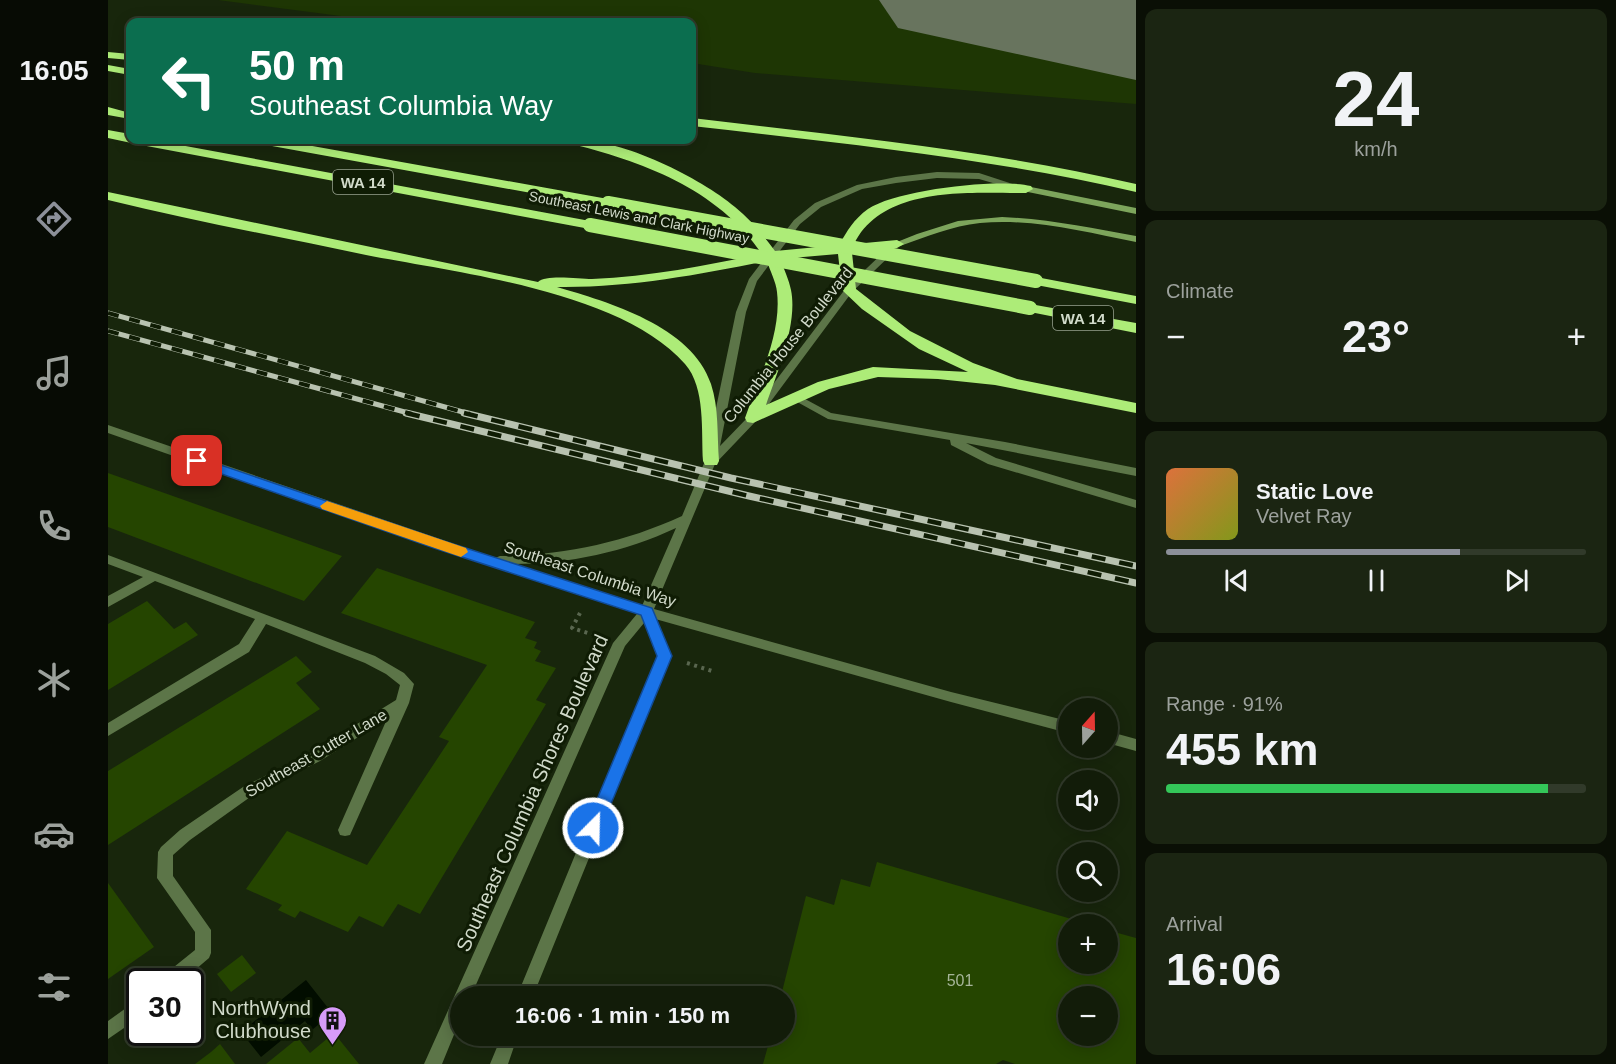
<!DOCTYPE html>
<meta charset="utf-8">
<style>
:root{--surface:#121c09;--page:#1b2512;--text:#f1f3f6;--muted:#9ca19c;--line:#313a2a;--accent:#8c9099}
body{margin:0;font-family:Arial,sans-serif;background:var(--page);color:var(--text);height:100vh;display:flex;flex-direction:column;font-size:22px;white-space:nowrap}
*{box-sizing:border-box;margin:0}
p{font-size:20px;color:var(--muted)}
.icon{flex:none;width:33px;height:33px;fill:none;stroke:currentColor;stroke-width:2;stroke-linecap:round;stroke-linejoin:round}
.map{position:relative;flex:1;overflow:hidden}
.side{display:flex;flex-direction:column;gap:9px;padding:9px;background:#0a0f05;width:480px}
.side>*{flex:none}
.top-card{position:absolute;left:18px;top:18px;width:570px;height:126px;border-radius:12px;box-shadow:0 3px 15px #0003,0 0 0 2px var(--line);background:#0b6e4f;color:#fff;overflow:hidden}
.needle{width:39px;rotate:20deg}
.buttons{position:absolute;left:950px;top:698px;display:grid;gap:12px}
.buttons a{display:grid;place-items:center;width:60px;height:60px;border-radius:50%;background:var(--surface);box-shadow:0 3px 15px #0003,0 0 0 2px var(--line);font-size:30px}
.speed{position:absolute;left:18px;top:968px;display:flex;gap:12px;font-size:30px;font-weight:700;text-align:center}
.speed>*{display:grid;place-content:center;width:78px;height:78px;border-radius:50%;background:var(--surface);box-shadow:0 3px 15px #0003,0 0 0 2px var(--line);line-height:1}
.speed .limit{border:3px solid #111;border-radius:9px;background:#fff;color:#111}
.pin{position:absolute;display:grid;place-items:center;width:51px;height:51px;color:#fff;margin:-26px;border-radius:12px;box-shadow:0 3px 9px #0006}
.me{position:absolute;width:66px;margin:-33px;rotate:23deg;stroke-linejoin:round;filter:drop-shadow(0 0 4px #0008)}
.turn{display:flex;align-items:center;gap:21px;height:126px;padding:0 24px;font-size:27px}
.turn .icon{width:78px;height:78px;stroke-width:2.5}
.turn b{display:block;font-size:42px;line-height:51px}
.big{font-size:45px;font-weight:700;line-height:1.1}
.side .tile{flex:1;display:flex;flex-direction:column;justify-content:center;gap:9px;min-width:0;padding:0 21px;border-radius:12px;background:var(--page)}
.side .dial{align-items:center;gap:0}
.dial b{font-size:78px;line-height:1}
.song{display:flex;align-items:center;gap:18px}
.cover{width:72px;height:72px;border-radius:9px;background:linear-gradient(135deg,hsl(20 70% 55%),hsl(70 70% 35%))}
.played{height:6px;border-radius:3px;background:linear-gradient(90deg,var(--accent) 70%,var(--line) 70%)}
.keys{display:flex;justify-content:space-around;direction:ltr}
.heat{display:flex;justify-content:space-between;align-items:center;font-size:33px;direction:ltr}
.charge{height:9px;border-radius:4px;background:linear-gradient(90deg,#34c759 91%,var(--line) 0)}
.trip{position:absolute;left:342px;top:986px;width:345px;height:60px;border-radius:30px;background:var(--surface);box-shadow:0 3px 15px #0003,0 0 0 2px var(--line);font-weight:700;line-height:60px;text-align:center}
main{display:flex;flex:1;min-height:0}
.tab-bar{display:flex;flex-direction:column;width:108px;justify-content:space-around;align-items:center;background:#070b04;color:var(--muted)}
.tab-bar .icon{width:42px;height:42px}
.tab-bar .active{color:var(--accent)}
.tab-bar b{font-size:27px;color:var(--text)}
.map>svg:first-child{display:block}
.green{fill:#1e3604}
.water{fill:#020d00}
.lines{fill:none;stroke-linecap:round;stroke-linejoin:round}
.runway{fill:#68745e;fill-rule:evenodd}
.building{fill:#254500;fill-rule:evenodd}
.path{stroke:#59664f;stroke-width:4;stroke-dasharray:3 4.5;stroke-linecap:butt}
.service{fill:#5c7548;fill-rule:evenodd}
.minor{fill:#5c7548;fill-rule:evenodd}
.tertiary{fill:#5c7548;fill-rule:evenodd}
.secondary{fill:#7da55c;fill-rule:evenodd}
.motorway{fill:#adec78;fill-rule:evenodd}
.rail-far1-casing{stroke:#b8c2b0;stroke-width:5}
.rail-casing{stroke:#b8c2b0;stroke-width:7}
.rail-far1{stroke:#0f1c04;stroke-width:4;stroke-dasharray:11;stroke-linecap:butt}
.rail{stroke:#0f1c04;stroke-width:4.5;stroke-dasharray:14;stroke-linecap:butt}
.motorway-bridge{stroke:#adec78;stroke-width:14}
.route{fill:#1a73e8;stroke:#114b97;stroke-width:1.5}
.slow{fill:#f59e0b}
.labels{text-anchor:middle;dominant-baseline:central;stroke-width:6;stroke-linejoin:round;paint-order:stroke}
.far-street-label{font-size:14px;fill:#d1daca;stroke:#0f1c04}
.shield{fill:#0f1c04;stroke:#97a18f;stroke-width:1.5}
.shield-label{font-size:15px;font-weight:bold;fill:#d1daca}
.street-label{font-size:16px;fill:#d1daca;stroke:#0f1c04}
.near-number-label{font-size:16px;fill:#a6b598}
.near-street-label{font-size:20px;fill:#d1daca;stroke:#0f1c04}
.near-poi-label{font-size:20px;fill:#d1daca;stroke:#0f1c04;text-anchor:end}
</style>
<main>
<nav class="tab-bar">
<b>16:05</b>
<svg class="icon active" aria-label="directions" viewBox="0 0 24 24"><path d="M12 3l9 9-9 9-9-9zM9 14v-3h6M13 9l2 2-2 2"/></svg>
<svg class="icon" aria-label="music" viewBox="0 0 24 24"><path d="M9 18V5l10-2v13"/><circle cx="6" cy="18" r="3"/><circle cx="16" cy="16" r="3"/></svg>
<svg class="icon" aria-label="phone" viewBox="0 0 24 24"><path d="M5 4h4l2 5-3 2q2 4 5 5l2-3 5 2v4C11 20 4 13 5 4z"/></svg>
<svg class="icon" aria-label="climate" viewBox="0 0 24 24"><path d="M12 3v18M4 7l16 10M4 17L20 7"/></svg>
<svg class="icon" aria-label="car" viewBox="0 0 24 24"><path d="M5 17H2v-5l4-1 3-4h7l3 4 3 1v5h-3M9 17h6M6 11h13"/><circle cx="7" cy="17" r="2"/><circle cx="17" cy="17" r="2"/></svg>
<svg class="icon" aria-label="filters" viewBox="0 0 24 24"><path d="M4 7h16M4 17h16"/><circle cx="9" cy="7" r="2"/><circle cx="15" cy="17" r="2"/></svg>
</nav>
<div class="map">
<svg width="1028" height="1064" viewBox="0 0 1028 1064">
<rect width="100%" height="100%" fill="#18260c"/>
<path class="green" d="M110,0H778L1028,51V104L647,73L584,63V22H279Z
M892,0H1028V27Z"/>
<path class="water" d="M198,980L224,1013L204,1030L197,1021L153,1057L133,1032Z"/>
<g class="lines">
<path class="runway" d="M771,0H1028V80L790,28Z"/>
</g>
<path class="building" d="M0,473L234,556L196,601L0,527Z
M269,568L427,622L417,638L429,642L426,648L433,651L427,661L448,668L428,700L438,704L312,914L290,904L275,927L251,916L240,932L192,911L187,918L170,910L174,905L138,889L179,831L259,865L341,741L331,737L379,665L233,613Z
M39,601L66,629L78,622L90,635L0,690V624Z
M188,656L204,672L188,683L212,709L0,845V771Z
M769,862L977,923L960,924V963H999V930L1028,938V1064H907L895,1060L888,1064H655L663,1035H676V996H673L698,896L726,905L733,879L762,887ZM960,996H999V1035H960Z
M0,883L46,947L0,979Z
M134,955L148,973L123,992L109,974Z
M226,1033L251,1064H158L190,1038L202,1053Z
M112,1044L127,1064H87L103,1052Z"/>
<g class="lines">
<path class="path" d="M472,613L464,628L489,636
M579,663L604,671"/>
<path class="service" d="M686,393L723,413L897,442L1028,468V476L858,443L888,458L1028,500V508L880,464L843,445L842,440L720,419L682,398L681,396Z
M0,555L267,656L296,673L306,684L301,703L242,835L237,836L232,835L230,830L279,719L212,761L145,795L82,840L65,855V876L103,930V953L101,958L74,981H54L56,975L87,950V932L49,878L50,852L53,847L72,830L135,787L202,753L288,700L292,685L278,674L257,663L158,624L141,652L0,736V723L131,644L147,619L47,581L0,607V596L35,577L0,564Z
M32,998V1017L0,1039V1021Z"/>
<path class="minor" d="M538,607L543,609L544,612L563,656L425,996H409L549,656L536,623L517,646L363,996H352V1020L334,1064H316L505,643L533,609Z
M394,1035H410L400,1064H382Z"/>
<path class="tertiary" d="M829,172L871,173L917,188L913,191L871,179L829,178L788,183L754,189L713,207L692,224L649,281L638,312L612,446L641,416L738,288L780,248L783,247L788,250L744,292L649,420L607,464L546,609L843,692L960,721V733L843,702L533,615L327,548L0,433V425L387,558L392,556C456,555 515,543 574,516L597,461L628,312L641,279L686,220L707,203L749,185L788,177ZM568,528L534,606L405,564C461,564 517,552 568,528Z
M999,731L1028,739V751L999,743Z"/>
<path class="secondary" d="M918,186L1028,208V214L915,191V187Z
M894,217C940,219 983,228 1028,236V242C977,232 924,218 872,223C844,226 818,237 792,246H786L784,244L809,234L850,221Z"/>
<path class="motorway" d="M0,52L22,54V60L0,58Z
M0,65L22,69V75L0,71Z
M0,107L22,113V119L0,115Z
M584,118C733,136 882,150 1028,184V192C882,158 733,143 584,126Z
M0,130L22,134V140H45L482,221L489,225L482,229L28,144L0,138Z
M147,140H171L500,199L507,203L500,207L153,144Z
M458,140C506,135 590,176 627,207C643,220 655,235 667,251L731,245C739,231 746,219 760,209C788,190 889,178 923,186L925,189L918,193C862,193 775,185 746,244L789,240L796,244L789,248L744,253L748,289L802,331L865,363L909,379L1028,403V413L887,385L830,379L770,377L721,389L645,423L639,422L637,418C650,380 674,334 669,292C668,282 662,271 659,261C589,275 521,288 449,287C500,302 584,326 603,384C611,408 609,435 611,461L609,465H597L595,461C593,432 598,388 577,364C513,291 350,273 258,255C172,237 86,221 0,200V192L430,282C438,274 471,279 484,279C542,277 598,265 654,254C609,188 533,161 460,143ZM730,254L734,290L754,309L811,349L860,372L765,367L710,382L658,405C669,373 690,324 683,290C681,280 676,269 672,259Z
M928,277L1028,296V304L923,284L921,281Z
M922,304L1028,323V333L917,311L915,308L917,305Z"/>
<defs>
<path id="rail-far1" d="M0,313L362,414
M0,331L304,414"/>
<path id="rail" d="M298,413L641,496L1028,583
M356,413L623,478L1028,566"/>
</defs>
<use href="#rail-far1" class="rail-far1-casing"/>
<use href="#rail" class="rail-casing"/>
<use href="#rail-far1" class="rail-far1"/>
<use href="#rail" class="rail"/>
<path class="motorway-bridge" d="M500,203L928,281
M482,225L922,308"/>
</g>
<path class="route" d="M89,457L336,541L544,608L564,656L491,833L485,835L479,833L477,828L549,656L533,615L326,548L85,464L83,461Z"/>
<path class="slow" d="M219,501L358,548L360,552L353,557L214,509L212,506Z"/>
<defs>
<symbol id="building-pin" viewBox="-11 -11 22 30"><path d="M0 17L-7.5 6A9.5 9.5 0 1 1 7.5 6Z" fill="#d79bf9" stroke="#0f1c04"/><path d="M-4-6H4V6H1V3H-1V6H-4ZM-2.5-4.3h1.7v1.8h-1.7ZM.8-4.3h1.7v1.8H.8ZM-2.5-1h1.7V.8h-1.7ZM.8-1h1.7V.8H.8Z" fill="#111"/></symbol>
</defs>
<g fill-rule="evenodd">
<use href="#building-pin" x="208" y="1004" width="33" height="45"/>
</g>
<g class="labels">
<g class="far-street-label">
<text transform="translate(531 217) rotate(11)">Southeast Lewis and Clark Highway</text>
</g>
<g class="shield">
<rect x="225" y="170" width="60" height="24" rx="4.5"/>
<rect x="945" y="306" width="60" height="24" rx="4.5"/>
</g>
<g class="shield-label">
<text x="255" y="182">WA 14</text>
<text x="975" y="318">WA 14</text>
</g>
<g class="street-label">
<text transform="translate(680 345) rotate(-51)">Columbia House Boulevard</text>
<text transform="translate(482 574) rotate(18)">Southeast Columbia Way</text>
<text transform="translate(208 753) rotate(-30)">Southeast Cutter Lane</text>
</g>
<g class="near-number-label">
<text x="852" y="980">501</text>
</g>
<g class="near-street-label">
<text transform="translate(424 793) rotate(-66)">Southeast Columbia Shores Boulevard</text>
</g>
<g class="near-poi-label">
<text x="203" y="1008">NorthWynd<tspan x="203" dy="23">Clubhouse</tspan></text>
</g>
</g>
</svg>
<div class="buttons">
<a><svg class="needle" viewBox="-14 -14 28 28"><path d="M0-13l5 13h-10z" fill="#e53935"/><path d="M0 13l5-13h-10z" fill="#9ca19c"/></svg></a>
<a><svg class="icon" aria-label="sound" viewBox="0 0 24 24"><path d="M4 9h4l5-4v14l-5-4H4zM17 9q2 3 0 6"/></svg></a>
<a><svg class="icon" aria-label="search" viewBox="0 0 24 24"><circle cx="10" cy="10" r="6"/><path d="M15 15l6 6"/></svg></a>
<a>+</a>
<a>−</a>
</div>
<div class="speed"><div class="limit">30</div></div>
<div class="pin" style="left:89px;top:461px;background:#d93025"><svg class="icon" aria-label="arrive" viewBox="0 0 24 24"><path d="M6 21V4h12l-3 4 3 4H6"/></svg></div>
<svg class="me" style="left:485px;top:828px" viewBox="-20 -20 40 40"><circle r="17" fill="#1a73e8" stroke="#fff" stroke-width="3"/><path d="M0-11L8 9 0 5-8 9z" fill="#fff"/></svg>
<div class="trip">16:06 · 1 min · 150 m</div>
<div class="top-card">
<div class="turn"><svg class="icon" aria-label="left" viewBox="0 0 24 24"><path d="M17 20v-9H6M10 6l-5 5 5 5"/></svg><div><b>50 m</b>Southeast Columbia Way</div></div>
</div>
</div>
<section class="side">
<div class="tile dial"><b>24</b><p>km/h</p></div>
<div class="tile"><p>Climate</p>
<div class="heat"><a>−</a><b class="big">23°</b><a>+</a></div>
</div>
<div class="tile">
<div class="song"><i class="cover"></i><div><b>Static Love</b><p>Velvet Ray</p></div></div>
<div class="played"></div>
<div class="keys"><svg class="icon" aria-label="previous" viewBox="0 0 24 24"><path d="M18 5L8 12l10 7zM5 5v14"/></svg><svg class="icon" aria-label="pause" viewBox="0 0 24 24"><path d="M8 5v14M16 5v14"/></svg><svg class="icon" aria-label="next" viewBox="0 0 24 24"><path d="M6 5l10 7-10 7zM19 5v14"/></svg></div>
</div>
<div class="tile"><p>Range · 91%</p><b class="big">455 km</b><div class="charge"></div></div>
<div class="tile"><p>Arrival</p><b class="big">16:06</b></div>
</section>
</main>
